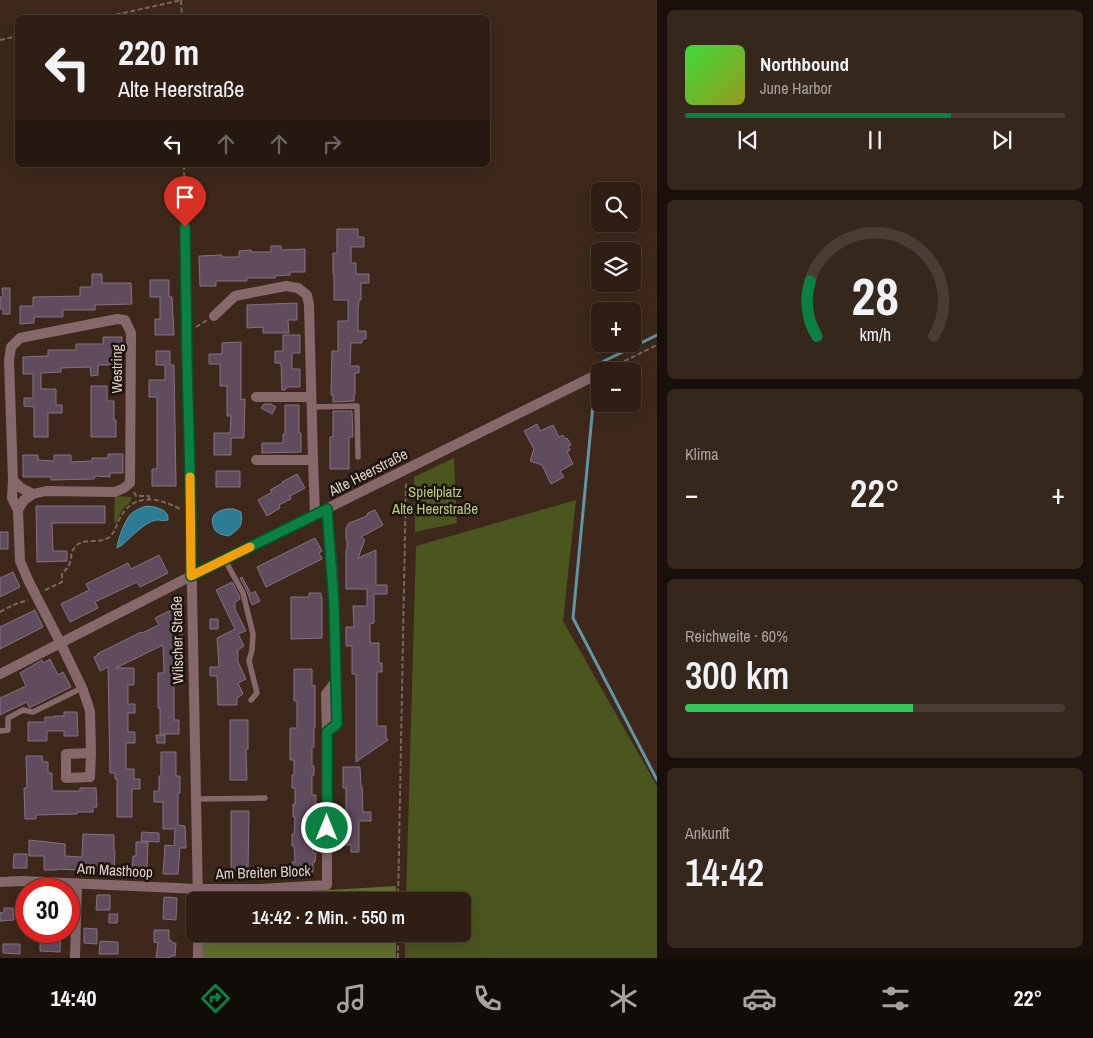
<!DOCTYPE html>
<html lang="de">
<meta charset="utf-8">
<style>
:root{--surface:#2e1e14;--page:#36271d;--text:#f1f3f6;--muted:#a7a2a0;--line:#493c34;--accent:#0b8043}
body{margin:0;font-family:"Archivo Narrow",sans-serif;background:var(--page);color:var(--text);height:100vh;display:flex;flex-direction:column;font-size:19px;white-space:nowrap}
*{box-sizing:border-box;margin:0}
p{font-size:16px;color:var(--muted)}
.icon{flex:none;width:28px;height:28px;fill:none;stroke:currentColor;stroke-width:2;stroke-linecap:round;stroke-linejoin:round}
.map{position:relative;flex:1;overflow:hidden}
.drawer{display:flex;flex-direction:column;gap:10px;padding:10px;background:#19100b;width:436px}
.drawer>*{flex:none}
.hud{position:absolute;left:15px;top:15px;width:475px;height:152px;border-radius:8px;box-shadow:0 5px 20px #0002,0 0 0 1px var(--line);background:#2e1e14;color:var(--text);overflow:hidden}
.fabs{position:absolute;left:591px;top:182px;display:grid;gap:10px}
.fabs a{display:grid;place-items:center;width:50px;height:50px;border-radius:8px;background:var(--surface);box-shadow:0 5px 20px #0002,0 0 0 1px var(--line);font-size:25px}
.speed{position:absolute;left:15px;top:878px;display:flex;gap:10px;font-size:25px;font-weight:700;text-align:center}
.speed>*{display:grid;place-content:center;width:65px;height:65px;border-radius:50%;background:var(--surface);box-shadow:0 5px 20px #0002,0 0 0 1px var(--line);line-height:1}
.speed .limit{border:8px solid #d22;background:#fff;color:#111}
.pin{position:absolute;display:grid;place-items:center;width:42px;height:42px;color:#fff;margin:-51px -21px;border-radius:50% 50% 50% 0;rotate:-45deg;box-shadow:0 0 5px #0007}
.pin .icon{rotate:45deg}
.me{position:absolute;width:55px;margin:-28px;rotate:0deg;stroke-linejoin:round;filter:drop-shadow(0 0 4px #0008)}
.turn{display:flex;align-items:center;gap:18px;height:105px;padding:0 20px;font-size:22px}
.turn .icon{width:65px;height:65px;stroke-width:2.5}
.turn b{display:block;font-size:35px;line-height:42px}
.lanes{display:flex;align-items:center;height:48px;padding:0 20px;background:#0003;justify-content:center;gap:25px;direction:ltr}
.lanes .off{opacity:.35}
.big{font-size:38px;font-weight:600;line-height:1.1}
.drawer .widget{flex:1;display:flex;flex-direction:column;justify-content:center;gap:8px;min-width:0;padding:0 18px;border-radius:8px;background:var(--page)}
.drawer .dial{align-items:center;gap:0}
.dial svg{height:130px;overflow:visible;fill:none;stroke:var(--line);stroke-width:7;stroke-linecap:round;text-anchor:middle}
.dial text{fill:var(--text);stroke:none}
.song{display:flex;align-items:center;gap:15px}
.cover{width:60px;height:60px;border-radius:8px;background:linear-gradient(135deg,hsl(120 70% 55%),hsl(60 70% 35%))}
.played{height:5px;border-radius:2px;background:linear-gradient(90deg,var(--accent) 70%,var(--line) 70%)}
.keys{display:flex;justify-content:space-around;direction:ltr}
.heat{display:flex;justify-content:space-between;align-items:center;font-size:28px;direction:ltr}
.charge{height:8px;border-radius:4px;background:linear-gradient(90deg,#34c759 60%,var(--line) 0)}
.trip{position:absolute;left:186px;top:892px;width:285px;height:50px;border-radius:8px;background:var(--surface);box-shadow:0 5px 20px #0002,0 0 0 1px var(--line);font-weight:600;line-height:50px;text-align:center}
.tab-bar{display:flex;height:80px;justify-content:space-around;align-items:center;background:#120c08;color:var(--muted)}
.tab-bar .icon{width:35px;height:35px}
.tab-bar .selected{color:var(--accent)}
.tab-bar b{font-size:22px;color:var(--text)}
main{display:flex;flex:1;min-height:0}
.map>svg:first-child{display:block}
.green{fill:#4b551e}
.forest{fill:#626e31}
.water{fill:#2c7c96;stroke:#6295a5}
.lines{fill:none;stroke-linecap:round;stroke-linejoin:round}
.stream{stroke:#6295a5;stroke-width:3}
.building{fill:#614c5e;stroke:#867083}
.path{stroke:#7a675c;stroke-width:2;stroke-dasharray:5 2.5;stroke-linecap:butt}
.service{stroke:#86686a;stroke-width:5.5}
.minor{stroke:#86686a;stroke-width:10}
.route-casing{stroke:#07532c;stroke-width:12}
.route{stroke:#0b8043;stroke-width:9}
.slow{stroke:#f59e0b;stroke-width:9}
.labels{text-anchor:middle;dominant-baseline:central;stroke-width:5;stroke-linejoin:round;paint-order:stroke}
.street-label{font-size:15px;fill:#dfd0c8;stroke:#1d130e}
.park-label{font-size:15px;fill:#bacd74;stroke:#1d130e}
</style>
<main>
<div class="map">
<svg width="657" height="958" viewBox="0 0 657 958">
<rect width="100%" height="100%" fill="#3d281b"/>
<path class="green" d="M454,458L457,523L415,532L414,477Z
M115,496L131,497V501L122,510L116,523L114,522Z
M576,500L563,621L657,786V958H405V934H462V901H406L416,546Z"/>
<path class="forest" d="M396,886V901H202V893H278Z
M202,934H396V958H202Z"/>
<path class="water" d="M147,506C156,507 169,509 168,520C163,521 161,520 156,520C145,522 130,538 122,545L117,548C118,539 125,519 132,513C136,510 142,507 147,506Z
M227,509H234L241,512C243,526 240,528 229,536C225,535 220,535 217,532C215,531 214,528 213,525C210,514 218,511 227,509Z"/>
<g class="lines">
<path class="stream" d="M596,365L657,335
M595,384L573,618L657,780"/>
</g>
<path class="building" d="M337,229H358V237H364V247H351V263H356V274H369V283H361V300H359L358,312V331H366V339H362V343H351L350,366H359V373H355V395H354V401L333,402V395H331L332,351H338V321H348V300H334V274H333V253H337Z
M271,246H281V250L305,249V272H290V275L275,276V278H247V281H216V286H200L199,256L222,255V257H239V251L251,250V252H271Z
M92,274H102V283H131L132,304L95,305V310H63V317H34V323L20,324V306H33V297L80,296V287H92Z
M150,280H169V297H172L174,335H155V319H160V297H150Z
M2,288H10V314H3V309H0V297H3Z
M297,303V320H288L289,333H263V327L247,328V305Z
M283,335H300V353H292V369H300V387H287L285,390H282L281,363H275V351H283Z
M103,337H122V357H116V365H98V375L91,376L90,367L61,368V372L41,373V389H56V405H62V413H48V437H34V407L24,406V398H33V374H23V357L48,356V350H76V344H103Z
M241,342V400L245,399L244,438H231V455H214V433H230L231,416H227V386H220V364H209V354H222V343Z
M156,351H170V365H174L176,486H152V469H157V397H149V380H165V365H156Z
M91,386H107V401H114V420H116V437H91Z
M264,404H271L276,407L272,414L261,408Z
M285,405H299V433H301V452L262,453V443H283V434H285Z
M333,411H352L353,437H349V469H330V437H333Z
M537,424L540,431L553,425L559,437L563,435L565,439L567,438L571,445L568,446L570,450L567,452L573,464L560,471L564,477L551,484L542,465L530,461L534,449L524,431Z
M108,454H123V473H110V477L95,476L94,479L51,480V477H23V455H38V460L54,461V455H71V462L92,461V458H108Z
M216,471H240V487H216Z
M297,474L305,488L290,496L291,499L279,505L280,508L267,516L258,500L272,492L270,490L283,483L282,482Z
M36,506H105V523H52L53,551H67V561L37,562Z
M375,510L383,525L361,537L365,540L358,558L376,550V585H387V594H374V623L370,624V643H379V663H382V672H377V726H386V737L388,740L356,762V674H352V646H346V627H354L353,606H367V589H346V550L347,548V541L346,539V528L349,523L367,516L368,513Z
M0,532H8V549H0Z
M315,538L322,551L319,553L322,559L266,587L257,567Z
M159,555L168,573L140,587L137,582L95,602L98,608L70,622L61,604L89,590L86,584L128,563L131,569Z
M13,572L20,587L0,597V578Z
M242,577L251,594L255,591L260,601L252,605L247,591L240,578Z
M232,582L239,595L240,599L235,602V609L246,631L238,634L244,646L238,650V662L246,679L238,683L243,694L237,698V705H218L217,676H210V667H219L217,638L235,629L216,590Z
M309,593H321V597H322V638L291,639V597H309Z
M35,610L43,627L0,649V627Z
M171,610L182,631V652H178L179,679H174V720H179V734H160V708H158V673H164L163,645L116,668H134V685H128V704H135V713H128V732H135V743H126V769H134V779H140V789H132V817H117V779H115V773H110L108,667L100,671L94,657L98,655L97,654L141,632L142,633L159,625L155,618Z
M210,619H218V629H210Z
M50,659L58,675L63,672L71,687L31,707H29L27,702L0,715V698L26,686L20,673L42,660L43,663Z
M294,669H312V686L315,685V728H314V747H312V766H314V775H312V795H316V804H314V824H316V833H313V853H316L315,862H313V872H292V862H295L294,846H292V834H294L295,817H293V804H295V788H292V775H294V760H290V728H297V701H294Z
M64,712H77L78,736H64V731H47V741H28V722H45V717H55L54,716H64Z
M230,720H248V749H246L247,780H230Z
M156,735H165V743H157Z
M161,752H176V776H180V793H178V825L185,826L186,848H180L178,874H163L165,845L174,846L175,829H163V802H154V791H159V776H161Z
M26,756H42L43,762H48V773H52V791H80V788H96L97,807H93V812H77V814L36,815V819H25L24,788H27Z
M343,767H360L361,786H362L363,812H371V821H359V852H351V845H342V829H346V788H343Z
M231,811H249L248,872H231Z
M142,832L159,833V842L141,841Z
M83,834L114,835V850H115L114,872L57,869V870H44V856H29V840L65,844V856L82,857Z
M136,842H148L147,873L132,872L133,856H136Z
M14,854H27V868H13Z
M97,895H110V910H96Z
M164,897L177,898L176,920L163,919Z
M4,908H13L14,920L0,921V913L4,912Z
M109,914H118L117,923H109Z
M84,928L97,929V944L84,943Z
M154,930H169V940L172,941V943H176L175,956H170V958H156L158,943L154,942Z
M40,931H61L60,952L40,951Z
M100,941L118,942V954H99Z
M3,944H20V954L3,953Z"/>
<g class="lines">
<path class="path" d="M181,0L182,18
M101,18L182,0
M0,40L18,36
M184,165L185,218
M196,327L207,320
M604,371L657,345
M134,492L136,496H149V499
M45,590L62,582V573C75,563 68,555 75,547C83,537 98,544 108,538C115,534 116,525 120,518C133,493 158,497 180,509
M0,612L13,605L28,600
M313,901L368,895L399,897
M398,901L406,481
M398,958V934"/>
<path class="service" d="M311,407L357,406L358,457
M225,560L243,593L253,634L252,650L249,661L257,693L251,700
M0,731L8,730V718L23,710L33,712L82,688
M196,799L265,798"/>
<path class="minor" d="M185,227L198,901
M214,316L235,296L286,286L298,288L307,295L309,305L313,460L315,515
M256,397H311
M256,460H313
M13,480L21,488L33,494
M18,510L24,500L33,494L46,491L115,492L124,488L130,483L131,333L125,320L117,319L20,338L11,347L9,361L13,480L12,498L18,510L20,561L29,582L60,642L83,690L90,711L91,753L66,754V778L90,777L91,753
M0,674L191,576L590,378
M327,732L337,724L333,574L327,509
M0,882L23,881L198,889H260L327,885V732L326,694L336,681
M75,958L77,883
M198,958V934"/>
</g>
<g class="lines">
<defs>
<path id="route" d="M185,227L187,360L191,514V576L327,509L334,603L337,724L327,732V828"/>
</defs>
<use href="#route" class="route-casing"/>
<use href="#route" class="route"/>
<path class="slow" d="M190,477L191,576L250,547"/>
</g>
<g class="labels">
<g class="street-label">
<text transform="translate(116 369) rotate(-90)">Westring</text>
<text transform="translate(368 472) rotate(-27)">Alte Heerstraße</text>
<text transform="translate(177 640) rotate(-91)">Wilscher Straße</text>
<text transform="translate(115 870) rotate(3)">Am Masthoop</text>
<text transform="translate(263 872) rotate(-2)">Am Breiten Block</text>
</g>
<g class="park-label">
<text x="435" y="491">Spielplatz<tspan x="435" dy="17">Alte Heerstraße</tspan></text>
</g>
</g>
</svg>
<div class="fabs">
<a><svg class="icon" aria-label="search" viewBox="0 0 24 24"><circle cx="10" cy="10" r="6"/><path d="M15 15l6 6"/></svg></a>
<a><svg class="icon" aria-label="layers" viewBox="0 0 24 24"><path d="M12 4l9 5-9 5-9-5zM3 14l9 5 9-5"/></svg></a>
<a>+</a>
<a>−</a>
</div>
<div class="speed"><div class="limit">30</div></div>
<div class="pin" style="left:185px;top:227px;background:#d93025"><svg class="icon" aria-label="arrive" viewBox="0 0 24 24"><path d="M6 21V4h12l-3 4 3 4H6"/></svg></div>
<svg class="me" style="left:327px;top:828px" viewBox="-20 -20 40 40"><circle r="17" fill="#0b8043" stroke="#fff" stroke-width="3"/><path d="M0-11L8 9 0 5-8 9z" fill="#fff"/></svg>
<div class="trip">14:42 · 2 Min. · 550 m</div>
<div class="hud">
<div class="turn"><svg class="icon" aria-label="left" viewBox="0 0 24 24"><path d="M17 20v-9H6M10 6l-5 5 5 5"/></svg><div><b>220 m</b>Alte Heerstraße</div></div>
<div class="lanes"><svg class="icon" aria-label="left" viewBox="0 0 24 24"><path d="M17 20v-9H6M10 6l-5 5 5 5"/></svg><svg class="icon off" aria-label="ahead" viewBox="0 0 24 24"><path d="M12 20V5M6 11l6-6 6 6"/></svg><svg class="icon off" aria-label="ahead" viewBox="0 0 24 24"><path d="M12 20V5M6 11l6-6 6 6"/></svg><svg class="icon off" aria-label="right" viewBox="0 0 24 24"><path d="M7 20v-9h11M14 6l5 5-5 5"/></svg></div>
</div>
</div>
<section class="drawer">
<div class="widget">
<div class="song"><i class="cover"></i><div><b>Northbound</b><p>June Harbor</p></div></div>
<div class="played"></div>
<div class="keys"><svg class="icon" aria-label="previous" viewBox="0 0 24 24"><path d="M18 5L8 12l10 7zM5 5v14"/></svg><svg class="icon" aria-label="pause" viewBox="0 0 24 24"><path d="M8 5v14M16 5v14"/></svg><svg class="icon" aria-label="next" viewBox="0 0 24 24"><path d="M6 5l10 7-10 7zM19 5v14"/></svg></div>
</div>
<div class="widget dial"><svg viewBox="0 0 100 80">
<path d="M14 69A42 42 0 1 1 86 69"/>
<path d="M14 69A42 42 0 0 1 10 35" stroke="#0b8043"/>
<text x="50" y="56" font-size="32" font-weight="700">28</text>
<text x="50" y="72" font-size="11">km/h</text>
</svg></div>
<div class="widget"><p>Klima</p>
<div class="heat"><a>−</a><b class="big">22°</b><a>+</a></div>
</div>
<div class="widget"><p>Reichweite · 60%</p><b class="big">300 km</b><div class="charge"></div></div>
<div class="widget"><p>Ankunft</p><b class="big">14:42</b></div>
</section>
</main>
<nav class="tab-bar">
<b>14:40</b>
<svg class="icon selected" aria-label="directions" viewBox="0 0 24 24"><path d="M12 3l9 9-9 9-9-9zM9 14v-3h6M13 9l2 2-2 2"/></svg>
<svg class="icon" aria-label="music" viewBox="0 0 24 24"><path d="M9 18V5l10-2v13"/><circle cx="6" cy="18" r="3"/><circle cx="16" cy="16" r="3"/></svg>
<svg class="icon" aria-label="phone" viewBox="0 0 24 24"><path d="M5 4h4l2 5-3 2q2 4 5 5l2-3 5 2v4C11 20 4 13 5 4z"/></svg>
<svg class="icon" aria-label="climate" viewBox="0 0 24 24"><path d="M12 3v18M4 7l16 10M4 17L20 7"/></svg>
<svg class="icon" aria-label="car" viewBox="0 0 24 24"><path d="M5 17H2v-5l4-1 3-4h7l3 4 3 1v5h-3M9 17h6M6 11h13"/><circle cx="7" cy="17" r="2"/><circle cx="17" cy="17" r="2"/></svg>
<svg class="icon" aria-label="filters" viewBox="0 0 24 24"><path d="M4 7h16M4 17h16"/><circle cx="9" cy="7" r="2"/><circle cx="15" cy="17" r="2"/></svg>
<b>22°</b>
</nav>
